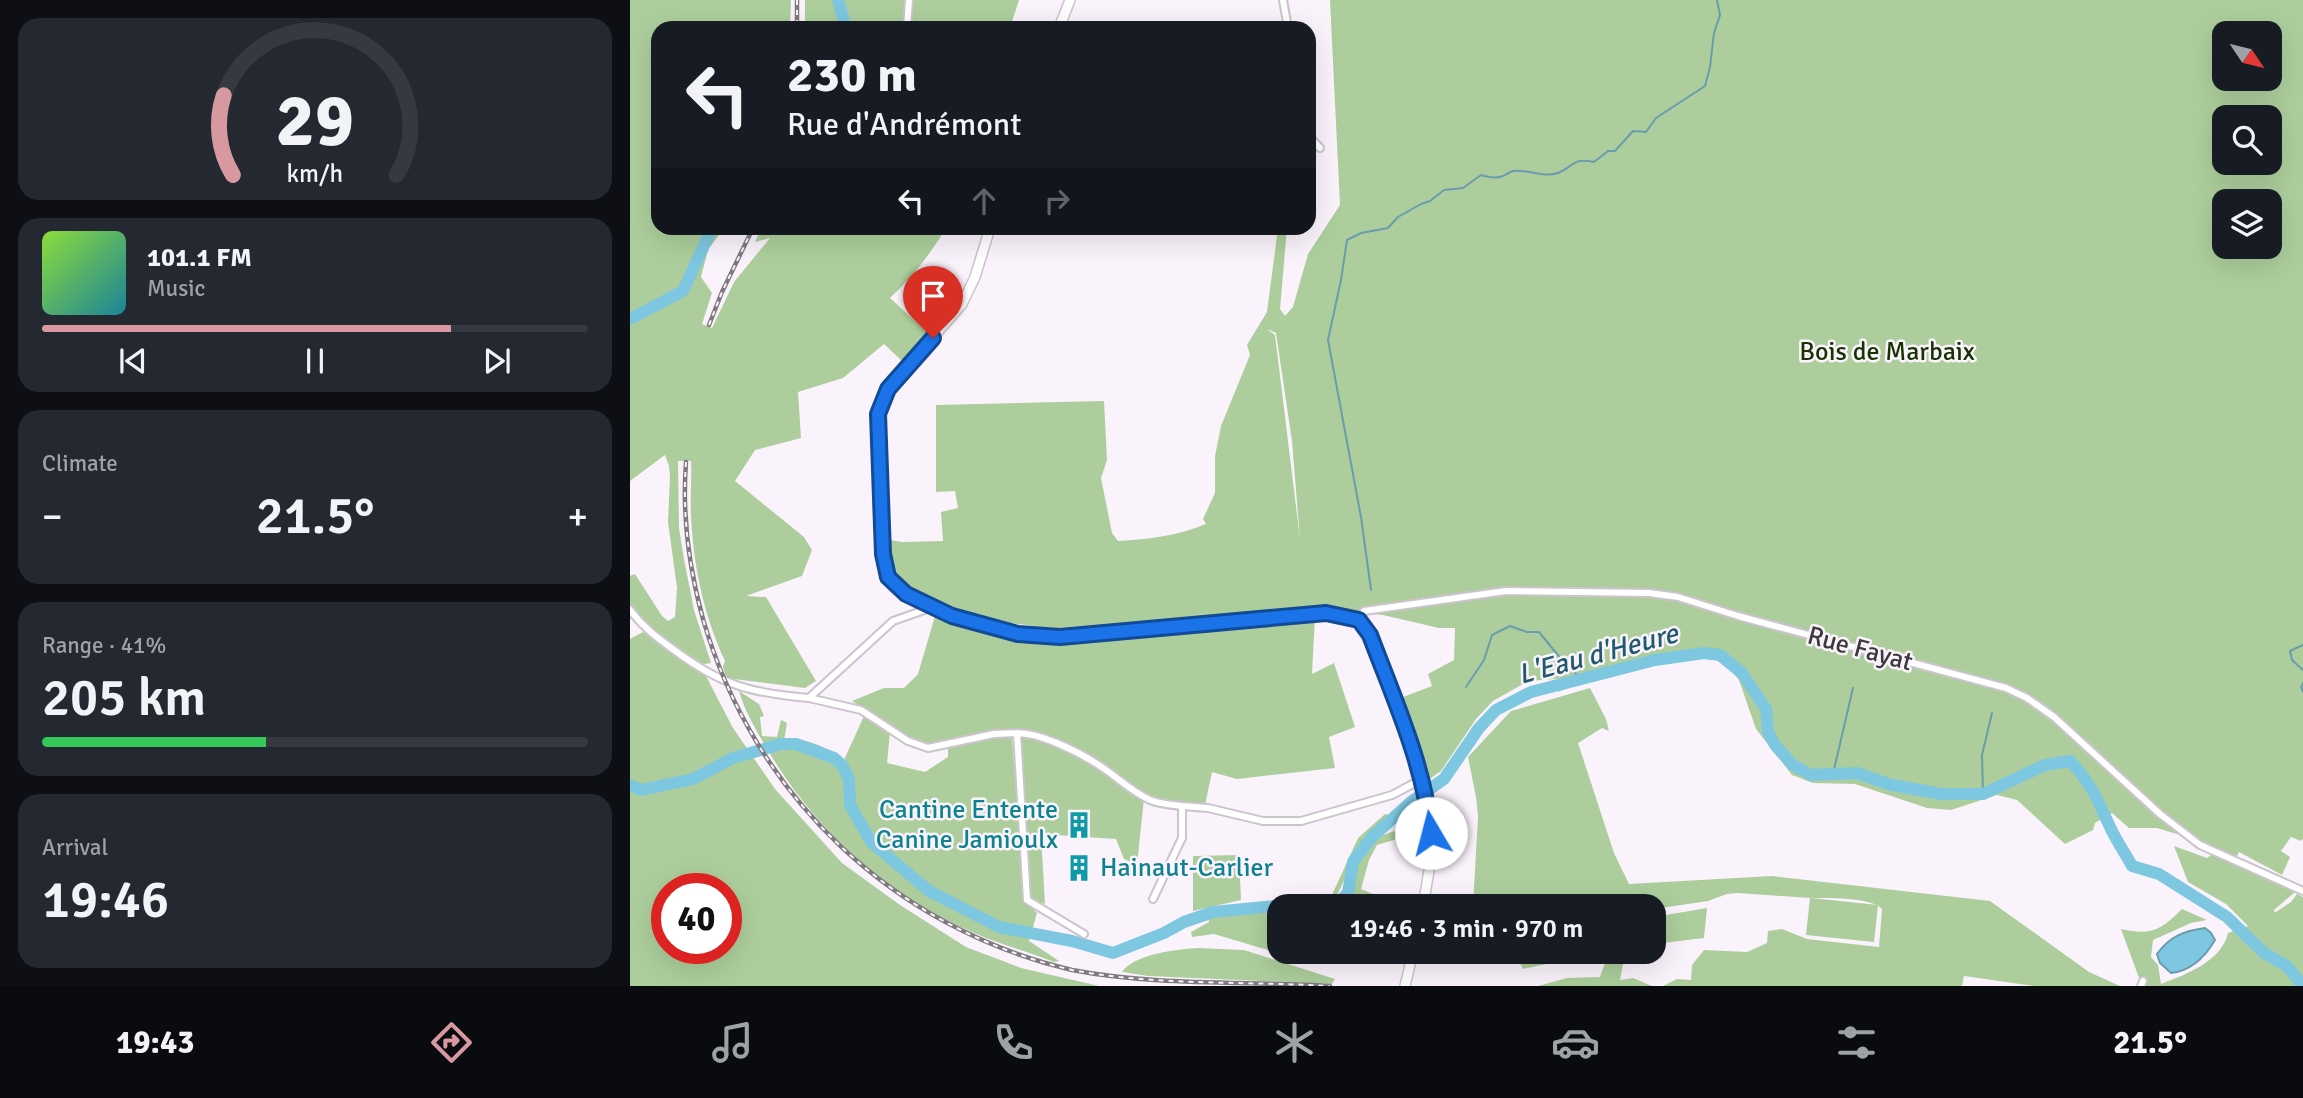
<!DOCTYPE html>
<meta charset="utf-8">
<style>
:root{--surface:#171b24;--page:#242831;--text:#f1f3f6;--muted:#9ea1a6;--line:#363941;--accent:#d8989f}
body{margin:0;font-family:Signika,sans-serif;background:var(--page);color:var(--text);height:100vh;display:flex;flex-direction:column;font-size:26px;white-space:nowrap}
*{box-sizing:border-box;margin:0}
p{font-size:23px;color:var(--muted)}
.icon{flex:none;width:38px;height:38px;fill:none;stroke:currentColor;stroke-width:2;stroke-linecap:round;stroke-linejoin:round}
.map{position:relative;flex:1;overflow:hidden}
.sheet{display:flex;flex-direction:column;gap:18px;padding:18px;background:#0d0f14;width:630px}
.sheet>*{flex:none}
.banner{position:absolute;left:21px;top:21px;width:665px;height:214px;border-radius:21px;box-shadow:0 7px 28px #0002;background:#171b24;color:var(--text);overflow:hidden}
.needle{width:46px;rotate:125deg}
.tools{position:absolute;left:1582px;top:21px;display:grid;gap:14px}
.tools a{display:grid;place-items:center;width:70px;height:70px;border-radius:14px;background:var(--surface);box-shadow:0 7px 28px #0002;font-size:35px}
.speed{position:absolute;left:21px;top:873px;display:flex;gap:14px;font-size:35px;font-weight:700;text-align:center}
.speed>*{display:grid;place-content:center;width:91px;height:91px;border-radius:50%;background:var(--surface);box-shadow:0 7px 28px #0002;line-height:1}
.speed .limit{border:10px solid #d22;background:#fff;color:#111}
.pin{position:absolute;display:grid;place-items:center;width:60px;height:60px;color:#fff;margin:-72px -30px;border-radius:50% 50% 50% 0;rotate:-45deg;box-shadow:0 0 7px #0007}
.pin .icon{rotate:45deg}
.me{position:absolute;width:77px;margin:-38px;rotate:352deg;stroke-linejoin:round;filter:drop-shadow(0 0 5px #0008)}
.turn{display:flex;align-items:center;gap:24px;height:147px;padding:0 21px;font-size:32px}
.turn .icon{width:91px;height:91px;stroke-width:2.5}
.turn b{display:block;font-size:49px;line-height:60px}
.lanes{display:flex;align-items:center;height:66px;padding:0 21px;background:#0003;justify-content:center;gap:35px;direction:ltr}
.lanes .off{opacity:.35}
.big{font-size:52px;font-weight:600;line-height:1.1}
.sheet .card{flex:1;display:flex;flex-direction:column;justify-content:center;gap:10px;min-width:0;padding:0 24px;border-radius:21px;background:var(--page)}
.sheet .dial{align-items:center;gap:0}
.dial svg{height:182px;overflow:visible;fill:none;stroke:var(--line);stroke-width:7;stroke-linecap:round;text-anchor:middle}
.dial text{fill:var(--text);stroke:none}
.song{display:flex;align-items:center;gap:21px}
.cover{width:84px;height:84px;border-radius:10px;background:linear-gradient(135deg,hsl(90 70% 55%),hsl(190 70% 35%))}
.played{height:7px;border-radius:4px;background:linear-gradient(90deg,var(--accent) 75%,var(--line) 75%)}
.keys{display:flex;justify-content:space-around;direction:ltr}
.heat{display:flex;justify-content:space-between;align-items:center;font-size:38px;direction:ltr}
.charge{height:10px;border-radius:5px;background:linear-gradient(90deg,#34c759 41%,var(--line) 0)}
.trip{position:absolute;left:637px;top:894px;width:399px;height:70px;border-radius:21px;background:var(--surface);box-shadow:0 7px 28px #0002;font-weight:600;line-height:70px;text-align:center}
.dock{display:flex;height:112px;justify-content:space-around;align-items:center;background:#090b0e;color:var(--muted)}
.dock .icon{width:49px;height:49px}
.dock .selected{color:var(--accent)}
.dock b{font-size:32px;color:var(--text)}
main{display:flex;flex:1;min-height:0}
.map>svg:first-child{display:block}
.green{fill:#adce9c;fill-rule:evenodd}
.water{fill:#7dc7e0;stroke:#6a9caf;stroke-width:2}
.lines{fill:none;stroke-linecap:round;stroke-linejoin:round}
.stream{stroke:#6a9caf;stroke-width:2}
.river{stroke:#7dc7e0;stroke-width:12}
.street-casing{stroke:#ccc4cc;stroke-width:10}
.secondary-casing{stroke:#ccc4cc;stroke-width:12}
.street{stroke:#fff;stroke-width:6}
.secondary{stroke:#fff;stroke-width:9}
.rail-casing{stroke:#7e7a7f;stroke-width:4.5}
.rail{stroke:#fbf3fc;stroke-width:2;stroke-dasharray:5;stroke-linecap:butt}
.route-casing{stroke:#114b97;stroke-width:18}
.route{stroke:#1a73e8;stroke-width:12}
.labels{text-anchor:middle;dominant-baseline:central;stroke-width:5;stroke-linejoin:round;paint-order:stroke}
.park-label{font-size:26px;fill:#153400;stroke:#fbf3fc}
.street-label{font-size:26px;fill:#3c393d;stroke:#fbf3fc}
.culture-label{font-size:26px;fill:#0d838f;stroke:#fbf3fc;text-anchor:end}
.water-label{font-size:28px;font-style:italic;fill:#1f5a6d;stroke:#fbf3fc}
</style>
<main>
<section class="sheet">
<div class="card dial"><svg viewBox="0 0 100 80">
<path d="M14 69A42 42 0 1 1 86 69"/>
<path d="M14 69A42 42 0 0 1 10 34" stroke="#d8989f"/>
<text x="50" y="56" font-size="32" font-weight="700">29</text>
<text x="50" y="72" font-size="11">km/h</text>
</svg></div>
<div class="card">
<div class="song"><i class="cover"></i><div><b>101.1 FM</b><p>Music</p></div></div>
<div class="played"></div>
<div class="keys"><svg class="icon" aria-label="previous" viewBox="0 0 24 24"><path d="M18 5L8 12l10 7zM5 5v14"/></svg><svg class="icon" aria-label="pause" viewBox="0 0 24 24"><path d="M8 5v14M16 5v14"/></svg><svg class="icon" aria-label="next" viewBox="0 0 24 24"><path d="M6 5l10 7-10 7zM19 5v14"/></svg></div>
</div>
<div class="card"><p>Climate</p>
<div class="heat"><a>−</a><b class="big">21.5°</b><a>+</a></div>
</div>
<div class="card"><p>Range · 41%</p><b class="big">205 km</b><div class="charge"></div></div>
<div class="card"><p>Arrival</p><b class="big">19:46</b></div>
</section>
<div class="map">
<svg width="1673" height="986" viewBox="0 0 1673 986">
<rect width="100%" height="100%" fill="#fbf3fc"/>
<path class="green" d="M0,0H161L160,28H28V228H94L78,250L71,277L82,293L72,324L82,328L104,282L140,238L125,242L131,228H316C301,253 282,278 260,298L298,333L272,361L254,344L213,378L168,392L171,438L125,450L105,481L174,537L182,550L172,576L116,596L136,597L186,681L175,688L96,678L93,666L95,661C74,616 63,565 61,515C60,497 62,478 61,461H48L49,528L54,559L64,610L81,663L74,664C46,648 21,631 0,608V576L5,574L32,616L38,621L45,617L47,588L38,522L40,477L39,466L35,455L0,481Z
M175,0H389L380,28H175Z
M700,0H1673V839L1671,841L1661,837L1651,851L1660,857L1652,875L1609,852L1606,858L1577,843L1527,828H1499L1482,813L1465,823L1463,830L1435,844L1387,800L1367,795L1321,810L1297,808L1225,784L1183,783L1162,775L1126,729L1109,680L1099,668L1086,660L1059,650L1003,661L928,692L939,678L898,681L863,701L846,719L811,771L797,781L795,780L768,699L802,686L798,674L824,660L825,628H809L753,615L681,609L620,617L685,616L682,674L704,663L725,727L699,737L705,768L607,779L582,772L575,805L525,801L502,788L470,763L395,730H375L298,745L281,740L222,701L254,688H274L288,674L305,616L302,612L366,632L408,639L451,640L500,627L422,631C408,625 394,625 379,623C350,618 288,601 268,579C258,568 255,554 255,539L272,542L313,541L311,512L328,508L325,491L306,492V405L474,401L477,460L471,478L482,533L488,541C519,539 547,536 576,524L573,519L585,493V456L591,426L620,355L617,345L637,312L648,228H657L650,309L655,316L663,307L678,254L710,205ZM1594,33H1640V79H1594ZM1594,117H1640V163H1594ZM1594,201H1640V247H1594ZM637,329L646,333L662,441L670,539L645,335Z
M13,632L76,676L103,728L145,789L212,863L270,905L336,947L391,968L469,986H0V639ZM37,889H96V948H37Z
M960,688L976,719L979,731L972,728L948,743L984,853L999,884L1142,876L1360,901L1459,972L1490,986H1404L1334,976L1332,986H1033L1047,979L1061,980L1062,965L1074,950L1117,952L1137,943L1138,931L1152,929L1177,939L1249,947L1252,909C1242,897 1197,898 1181,898L1248,905L1244,942L1176,935L1180,898L1108,893L1097,894L1078,901L1024,909V906H843L848,816L846,797L838,757L881,711Z
M109,691L129,704L134,716L130,717L132,736L147,737L151,720L157,723L154,741C176,736 197,748 214,760L234,716L260,732L257,763L295,772L318,757V746L360,737L380,735L382,738L395,901L407,913L399,941L429,961L424,962C398,952 370,944 344,933C260,898 185,830 139,752C128,733 115,713 109,691Z
M390,737C431,738 481,777 514,799L507,865L494,859L486,839L411,834L415,904L411,903L408,906L398,896Z
M755,814L759,815L731,845L705,899L687,906L685,904L702,895L728,838Z
M788,823L794,831L747,845L739,860L731,889L772,906H756L729,899V906H708L704,904L722,882L728,862L744,838Z
M1544,846L1577,858L1584,853L1665,892L1643,911L1646,912L1661,902L1667,894L1673,897V986H1512L1491,929C1521,936 1531,930 1552,909L1577,920L1561,923L1523,940L1521,957L1528,965L1531,984C1555,975 1592,961 1598,933L1618,926L1596,904L1558,882Z
M609,855L611,900L563,911V856Z
M640,908L649,909V952H655V955L584,934L562,937L561,932L579,922L578,917Z
M1077,908L1074,938L1024,944V917Z
M569,948L614,950L705,979L702,984L518,976L492,972C504,954 548,949 569,948Z
M884,952H973L893,969Z
M975,963L993,964L990,980L1003,978L1022,986H908L937,978L970,977Z"/>
<path class="water" d="M1575,928L1581,933L1585,940C1575,957 1560,971 1541,973L1530,963L1527,954C1540,936 1554,931 1575,928Z"/>
<g class="lines">
<path class="stream" d="M741,590L731,517L698,340L711,280L717,240L731,233L758,228L768,217L791,204L800,201L814,190L833,188L851,175C858,177 865,179 873,176C876,175 879,172 883,171C897,169 913,178 928,173C944,167 942,157 964,162L978,151H985L1003,131L1016,132L1026,118L1075,86L1080,67L1084,33L1090,15L1087,0
M1673,645L1660,651L1662,660L1673,670
M1673,683L1671,687L1673,692
M836,687L854,660L862,635L880,626L897,632H909L936,665L953,680
M1203,774L1223,688
M1353,794L1352,755L1362,713
M1672,985H1673"/>
<path class="river" d="M208,0L216,28
M0,319L53,291L82,228
M0,785L11,790L63,779L103,758L151,744H166L204,758L212,765L219,779L220,805L241,842L299,891L369,927L442,941L483,953L534,933L554,922L583,912L664,904L674,906
M702,906L706,905L718,893L723,862L742,837L781,802L814,779L849,728L866,710L901,692L1025,660L1074,653L1090,655L1112,673L1136,709L1138,732L1145,745L1163,765L1181,775L1227,773L1261,785L1312,794H1353L1415,765L1440,761C1462,784 1467,799 1480,827C1486,840 1495,853 1502,866L1529,874L1597,917L1634,953L1657,966L1673,986"/>
<defs>
<path id="street" d="M653,0L658,28
M277,28L279,0
M679,136L690,148
M303,607L263,621L179,698L231,710L278,741L298,748L364,734L387,733
M0,610C13,627 26,637 44,650C91,685 120,693 179,698
M729,620L734,611L876,591L1019,593L1048,597L1108,616L1376,688L1397,698L1424,717L1530,814L1570,845L1673,891
M523,899L552,838V806L578,808L633,821H671L762,795L792,779
M454,934L397,900L387,733C410,733 447,751 467,764C485,775 500,791 520,800C530,804 542,805 552,806
M1511,986L1513,981"/>
<path id="secondary" d="M429,28L440,0
M360,228L345,277L332,304L258,389L248,414L253,554L258,577L276,594L322,616L388,634L430,637L696,613L729,620L741,634L792,779L799,807L801,833V859L793,906
M775,986L783,952"/>
</defs>
<use href="#street" class="street-casing"/>
<use href="#secondary" class="secondary-casing"/>
<use href="#street" class="street"/>
<use href="#secondary" class="secondary"/>
<defs>
<path id="rail" d="M167,0V28
M79,325L92,292L123,228
M56,462C52,514 59,568 73,619C124,796 263,928 442,970C526,986 614,981 700,986"/>
</defs>
<use href="#rail" class="rail-casing"/>
<use href="#rail" class="rail"/>
</g>
<g class="lines">
<defs>
<path id="route" d="M303,338L258,389L248,414L253,554L258,577L276,594L322,616L388,634L430,637L696,613L729,620L740,635C764,699 794,764 801,833"/>
</defs>
<use href="#route" class="route-casing"/>
<use href="#route" class="route"/>
</g>
<defs>
<symbol id="building-bare" viewBox="-9 -9 18 18"><path d="M-4-6H4V6H1V3H-1V6H-4ZM-2.5-4.3h1.7v1.8h-1.7ZM.8-4.3h1.7v1.8H.8ZM-2.5-1h1.7V.8h-1.7ZM.8-1h1.7V.8H.8Z" fill="#0f9aa8" stroke="#fbf3fc" stroke-width="2.5" paint-order="stroke"/></symbol>
</defs>
<g fill-rule="evenodd">
<use href="#building-bare" x="430" y="806" width="38" height="38"/>
<use href="#building-bare" x="430" y="849" width="38" height="38"/>
</g>
<g class="labels">
<g class="park-label">
<text x="1257" y="352">Bois de Marbaix</text>
</g>
<g class="street-label">
<text transform="translate(1230 649) rotate(15)">Rue Fayat</text>
</g>
<g class="culture-label">
<text x="428" y="810">Cantine Entente<tspan x="428" dy="30">Canine Jamioulx</tspan></text>
<text x="470" y="868" text-anchor="start">Hainaut-Carlier</text>
</g>
<g class="water-label">
<text transform="translate(968 654) rotate(-15)">L'Eau d'Heure</text>
</g>
</g>
</svg>
<div class="tools">
<a><svg class="needle" viewBox="-14 -14 28 28"><path d="M0-13l5 13h-10z" fill="#e53935"/><path d="M0 13l5-13h-10z" fill="#9ea1a6"/></svg></a>
<a><svg class="icon" aria-label="search" viewBox="0 0 24 24"><circle cx="10" cy="10" r="6"/><path d="M15 15l6 6"/></svg></a>
<a><svg class="icon" aria-label="layers" viewBox="0 0 24 24"><path d="M12 4l9 5-9 5-9-5zM3 14l9 5 9-5"/></svg></a>
</div>
<div class="speed"><div class="limit">40</div></div>
<div class="pin" style="left:303px;top:338px;background:#d93025"><svg class="icon" aria-label="arrive" viewBox="0 0 24 24"><path d="M6 21V4h12l-3 4 3 4H6"/></svg></div>
<svg class="me" style="left:801px;top:833px" viewBox="-20 -20 40 40"><circle r="19" fill="#fff"/><path d="M0-13L10 11 0 6-10 11z" fill="#1a73e8"/></svg>
<div class="trip">19:46 · 3 min · 970 m</div>
<div class="banner">
<div class="turn"><svg class="icon" aria-label="left" viewBox="0 0 24 24"><path d="M17 20v-9H6M10 6l-5 5 5 5"/></svg><div><b>230 m</b>Rue d'Andrémont</div></div>
<div class="lanes"><svg class="icon" aria-label="left" viewBox="0 0 24 24"><path d="M17 20v-9H6M10 6l-5 5 5 5"/></svg><svg class="icon off" aria-label="ahead" viewBox="0 0 24 24"><path d="M12 20V5M6 11l6-6 6 6"/></svg><svg class="icon off" aria-label="right" viewBox="0 0 24 24"><path d="M7 20v-9h11M14 6l5 5-5 5"/></svg></div>
</div>
</div>
</main>
<nav class="dock">
<b>19:43</b>
<svg class="icon selected" aria-label="directions" viewBox="0 0 24 24"><path d="M12 3l9 9-9 9-9-9zM9 14v-3h6M13 9l2 2-2 2"/></svg>
<svg class="icon" aria-label="music" viewBox="0 0 24 24"><path d="M9 18V5l10-2v13"/><circle cx="6" cy="18" r="3"/><circle cx="16" cy="16" r="3"/></svg>
<svg class="icon" aria-label="phone" viewBox="0 0 24 24"><path d="M5 4h4l2 5-3 2q2 4 5 5l2-3 5 2v4C11 20 4 13 5 4z"/></svg>
<svg class="icon" aria-label="climate" viewBox="0 0 24 24"><path d="M12 3v18M4 7l16 10M4 17L20 7"/></svg>
<svg class="icon" aria-label="car" viewBox="0 0 24 24"><path d="M5 17H2v-5l4-1 3-4h7l3 4 3 1v5h-3M9 17h6M6 11h13"/><circle cx="7" cy="17" r="2"/><circle cx="17" cy="17" r="2"/></svg>
<svg class="icon" aria-label="filters" viewBox="0 0 24 24"><path d="M4 7h16M4 17h16"/><circle cx="9" cy="7" r="2"/><circle cx="15" cy="17" r="2"/></svg>
<b>21.5°</b>
</nav>
